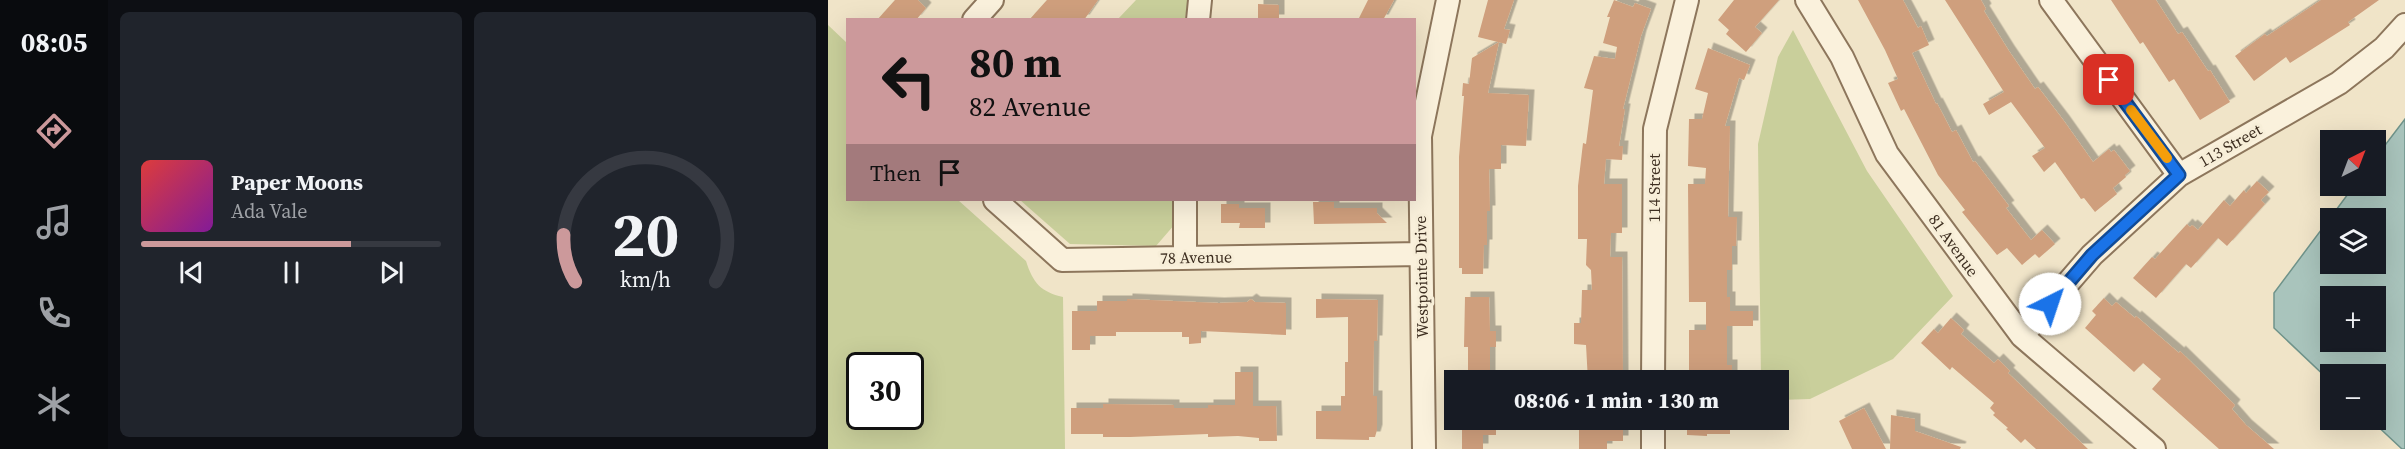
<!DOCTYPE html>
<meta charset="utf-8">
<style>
:root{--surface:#171b24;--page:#20242c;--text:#f1f3f6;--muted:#9ea1a6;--line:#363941;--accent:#cc999b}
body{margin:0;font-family:"Source Serif 4",serif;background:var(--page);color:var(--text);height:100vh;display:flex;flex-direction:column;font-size:22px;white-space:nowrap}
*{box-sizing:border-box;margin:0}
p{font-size:20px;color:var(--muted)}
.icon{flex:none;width:33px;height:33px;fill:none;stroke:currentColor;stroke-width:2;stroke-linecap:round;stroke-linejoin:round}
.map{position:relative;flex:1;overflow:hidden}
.panel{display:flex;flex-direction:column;gap:12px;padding:12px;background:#0d0f14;width:720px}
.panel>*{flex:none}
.banner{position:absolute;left:18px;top:18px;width:570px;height:183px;border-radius:0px;box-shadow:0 6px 24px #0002;background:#cc999b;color:#111;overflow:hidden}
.needle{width:39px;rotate:42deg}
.fabs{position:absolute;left:1492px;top:130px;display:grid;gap:12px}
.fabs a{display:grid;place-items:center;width:66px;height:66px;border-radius:0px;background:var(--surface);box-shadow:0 6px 24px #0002;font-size:30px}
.speed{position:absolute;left:18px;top:352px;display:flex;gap:12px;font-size:30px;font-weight:700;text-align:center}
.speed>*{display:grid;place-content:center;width:78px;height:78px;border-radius:50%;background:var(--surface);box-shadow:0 6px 24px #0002;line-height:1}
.speed .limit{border:3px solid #111;border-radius:9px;background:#fff;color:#111}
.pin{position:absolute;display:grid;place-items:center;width:51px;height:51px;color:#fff;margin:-26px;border-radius:12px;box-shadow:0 3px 9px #0006}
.me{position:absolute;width:66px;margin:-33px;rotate:41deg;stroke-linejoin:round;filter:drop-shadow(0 0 4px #0008)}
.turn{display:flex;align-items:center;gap:21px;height:126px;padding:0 24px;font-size:27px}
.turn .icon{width:78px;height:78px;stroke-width:2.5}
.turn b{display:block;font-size:42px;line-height:51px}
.then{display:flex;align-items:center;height:57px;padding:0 24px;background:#0003;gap:12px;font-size:22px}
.panel .tile{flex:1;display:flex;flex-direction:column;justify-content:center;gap:9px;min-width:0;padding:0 21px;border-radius:9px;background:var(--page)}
.panel .dial{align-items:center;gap:0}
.dial svg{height:156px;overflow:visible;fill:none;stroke:var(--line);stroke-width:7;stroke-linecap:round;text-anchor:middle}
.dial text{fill:var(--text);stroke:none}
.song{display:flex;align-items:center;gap:18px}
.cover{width:72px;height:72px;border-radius:9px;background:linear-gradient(135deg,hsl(0 70% 55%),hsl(290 70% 35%))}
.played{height:6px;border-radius:3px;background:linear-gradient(90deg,var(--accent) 70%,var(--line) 70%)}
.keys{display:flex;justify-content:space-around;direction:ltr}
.panel .tiles{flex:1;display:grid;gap:12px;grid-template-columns:repeat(2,1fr)}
.trip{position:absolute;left:616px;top:370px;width:345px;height:60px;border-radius:0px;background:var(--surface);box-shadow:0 6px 24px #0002;font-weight:800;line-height:60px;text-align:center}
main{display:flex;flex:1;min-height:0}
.menu{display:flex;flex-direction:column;width:108px;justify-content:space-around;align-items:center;background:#090b0e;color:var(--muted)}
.menu .icon{width:42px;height:42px}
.menu .on{color:var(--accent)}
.menu b{font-size:27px;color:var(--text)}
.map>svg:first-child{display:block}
.green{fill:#c9cf9b;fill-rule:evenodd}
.water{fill:#a9c4bc;stroke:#6f938a;stroke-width:1.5;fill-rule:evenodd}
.building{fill:#cf9f7d;filter:url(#shadow)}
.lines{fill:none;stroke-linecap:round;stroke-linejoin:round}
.minor-casing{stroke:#8d765c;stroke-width:26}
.minor{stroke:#faf1dc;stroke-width:22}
.route-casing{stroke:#114b97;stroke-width:15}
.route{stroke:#1a73e8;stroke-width:10}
.slow{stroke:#f59e0b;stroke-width:10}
.labels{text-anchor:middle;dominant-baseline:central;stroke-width:6;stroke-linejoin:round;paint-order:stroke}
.street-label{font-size:16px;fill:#3d2e20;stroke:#f7eed8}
</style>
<main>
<nav class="menu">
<b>08:05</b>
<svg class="icon on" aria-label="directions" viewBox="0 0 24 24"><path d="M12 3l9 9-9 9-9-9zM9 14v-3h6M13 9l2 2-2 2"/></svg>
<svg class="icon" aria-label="music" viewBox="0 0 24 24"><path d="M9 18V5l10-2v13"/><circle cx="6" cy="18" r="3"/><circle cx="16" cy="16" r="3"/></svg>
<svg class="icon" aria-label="phone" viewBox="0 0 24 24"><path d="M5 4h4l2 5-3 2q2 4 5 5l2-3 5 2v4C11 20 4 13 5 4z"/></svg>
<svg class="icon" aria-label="climate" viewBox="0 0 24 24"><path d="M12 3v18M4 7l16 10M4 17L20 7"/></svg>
</nav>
<section class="panel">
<div class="tiles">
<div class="tile">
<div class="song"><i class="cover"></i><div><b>Paper Moons</b><p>Ada Vale</p></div></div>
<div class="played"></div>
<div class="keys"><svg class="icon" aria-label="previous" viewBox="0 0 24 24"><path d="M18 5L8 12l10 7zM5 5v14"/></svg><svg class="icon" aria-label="pause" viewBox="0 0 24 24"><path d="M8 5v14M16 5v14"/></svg><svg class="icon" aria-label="next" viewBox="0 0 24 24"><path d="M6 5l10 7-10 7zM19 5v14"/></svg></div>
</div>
<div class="tile dial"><svg viewBox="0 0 100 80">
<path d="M14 69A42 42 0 1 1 86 69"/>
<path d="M14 69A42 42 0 0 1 8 45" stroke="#cc999b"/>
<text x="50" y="56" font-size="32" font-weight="700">20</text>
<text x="50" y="72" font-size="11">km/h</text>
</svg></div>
</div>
</section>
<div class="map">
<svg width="1577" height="449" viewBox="0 0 1577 449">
<defs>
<filter id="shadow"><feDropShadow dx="5.5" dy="-5.5" stdDeviation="0" flood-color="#0004"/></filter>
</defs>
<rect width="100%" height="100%" fill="#f0e4c8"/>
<path class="green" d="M308,0H360L357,19H290Z
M0,25L19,43L20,200H130L198,261C205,283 213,292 235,297L237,449H0ZM32,366H82V417H32Z
M965,30L1039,171L1125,296L1065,359L982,399L951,400V381H933L930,144L950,57Z
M192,200H347V224L328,246L242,244Z"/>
<path class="water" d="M1577,119V449H1574L1543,420H1548V375H1503V382L1446,328V293L1526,186H1548V157ZM1503,219H1548V264H1503ZM1503,297H1548V342H1503Z"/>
<path class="building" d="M67,0H90L98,8L88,20H49Z
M219,0H270L256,20H201Z
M540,0H566L555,20H530Z
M660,0H686L676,29L682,30L678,44L650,37Z
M786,0L805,7L807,3L823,9L813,36L795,109H797L791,146H795L794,160L778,159L776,184H794V233H783L782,257H794L795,379L760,381L758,345L746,344V323H753L754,290H764L763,270L758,265L759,239H750V186L755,143L758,144L765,90L756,88L766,56L787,59L789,47L775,43L782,17H779Z
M906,0H951L927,27L934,33L918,52L898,34L901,30L890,20Z
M1030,0H1075L1090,28L1093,26L1101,45L1084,53L1108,104L1109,103L1124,132L1128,130L1145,162L1147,161L1181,206L1178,208L1203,240L1214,230L1227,244L1211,258L1207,254L1194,265L1179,248L1169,255L1134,212L1137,210L1110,175L1076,109L1073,111L1060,83L1070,79L1057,50Z
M1117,0H1153L1158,9L1156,11L1181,51L1207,89L1210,87L1236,121L1265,162L1281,149L1283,152L1286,150L1302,171L1297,175L1298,177L1285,188L1289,194L1267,212L1256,198L1253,199L1227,162L1216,172L1204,156L1217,148L1183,102L1161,115L1155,104L1176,92Z
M1283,0H1328L1350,34L1354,32L1380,71L1382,70L1402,102L1372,120L1346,79L1341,82L1315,42L1312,44Z
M1493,0H1551L1520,22L1522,25L1462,63L1458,57L1426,81L1407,56L1437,34L1439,36Z
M430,4L451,5V20H430Z
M671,42L660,93L701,95L698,146L673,145V169H661L662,211H659V245H656L655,274H634V268H631V157L636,96H634L635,83L641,84L644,58Z
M880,48L922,65L916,80L911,78L897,126H902L900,217H909L908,246H904V270H899V297H902V311H925V326H899V365H904V381L861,378V330H878V302H861L860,184H877L878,168L860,166L861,119H874L880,93L867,89Z
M1429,181L1441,192L1433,200L1437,204L1399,246L1390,238L1363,268L1358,264L1328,298L1305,278L1324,257L1327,259L1359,224L1362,227L1364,225L1370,230L1396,200L1402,206L1416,190L1418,193Z
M485,202H506V208H549V213L559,223L486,224Z
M393,204H411V208H437V228H411L412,223H393Z
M637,297H661L662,331H668V347H662V381H640V347H636Z
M1276,298L1284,306L1288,302L1307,318L1308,316L1351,353L1352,351L1407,405L1404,409L1418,425L1446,449H1391L1324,389L1333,379L1315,363L1306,372L1257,328L1268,315L1264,311Z
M299,299L391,303L419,302L423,299L427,302L458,303V335L373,331V343L361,344V337H354V332H288V336H262V350H244V311H269V301H299Z
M488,299L550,300L549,341H546L545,396H549V430L547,437H541V440L488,439V411H513V396H517V362H520V317L488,318Z
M1123,318L1136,330L1133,334L1166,363L1170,359L1182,371L1180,373L1260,449H1208L1197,439L1193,443L1178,429L1180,428L1165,415L1167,413L1162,408L1166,403L1124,367L1122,370L1093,343L1106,329L1110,333Z
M407,372H425V406H448L449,441H431V438L410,436L380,437V434L302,437H275V434H243V408H275V404L346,405V408H380V405H407Z
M1036,408L1058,449H1024L1011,421Z
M1063,415L1087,419V431L1133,447L1132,449H1062Z
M636,420H668V435H655V449H634V425H636Z
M751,420L795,421V441H779V449H751Z
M859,420H902V434H879V436L859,435Z"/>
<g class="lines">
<defs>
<path id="minor" d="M979,0L1014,57L1059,154L1194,336L1326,449
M1223,0L1351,175
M146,20L164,0
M370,20L372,0
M167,200L234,260L592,254
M357,200V257
M1194,336L1264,255L1351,175L1511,83L1556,48L1577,25
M825,381L827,129L859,0
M596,449L592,136L620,0
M825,449V420"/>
</defs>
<use href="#minor" class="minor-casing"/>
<use href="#minor" class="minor"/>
</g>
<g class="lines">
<defs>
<path id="route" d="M1222,304L1264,255L1351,175L1281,80"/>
</defs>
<use href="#route" class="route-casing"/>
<use href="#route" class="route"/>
<path class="slow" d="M1303,110L1339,158"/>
</g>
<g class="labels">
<g class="street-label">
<text transform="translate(1402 145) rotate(-30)">113 Street</text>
<text transform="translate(826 188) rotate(-90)">114 Street</text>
<text transform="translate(1126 245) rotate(54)">81 Avenue</text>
<text transform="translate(368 257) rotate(-1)">78 Avenue</text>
<text transform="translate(593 277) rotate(-91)">Westpointe Drive</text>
</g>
</g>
</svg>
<div class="fabs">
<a><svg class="needle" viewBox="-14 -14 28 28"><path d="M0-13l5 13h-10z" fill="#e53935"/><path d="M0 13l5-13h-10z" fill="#9ea1a6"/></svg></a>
<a><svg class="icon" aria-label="layers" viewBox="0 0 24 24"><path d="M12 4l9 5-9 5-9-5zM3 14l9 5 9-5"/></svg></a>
<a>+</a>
<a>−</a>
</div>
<div class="speed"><div class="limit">30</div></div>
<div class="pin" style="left:1281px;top:80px;background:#d93025"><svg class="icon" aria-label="arrive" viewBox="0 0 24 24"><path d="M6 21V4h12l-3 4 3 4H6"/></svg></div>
<svg class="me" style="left:1222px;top:304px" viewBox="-20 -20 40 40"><circle r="19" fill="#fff"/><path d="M0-13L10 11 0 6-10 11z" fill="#1a73e8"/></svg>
<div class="trip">08:06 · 1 min · 130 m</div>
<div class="banner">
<div class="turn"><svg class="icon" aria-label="left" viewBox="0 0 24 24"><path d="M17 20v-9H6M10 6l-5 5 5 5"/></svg><div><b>80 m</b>82 Avenue</div></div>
<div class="then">Then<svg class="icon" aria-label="arrive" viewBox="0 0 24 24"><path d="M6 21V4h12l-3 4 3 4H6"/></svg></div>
</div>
</div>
</main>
